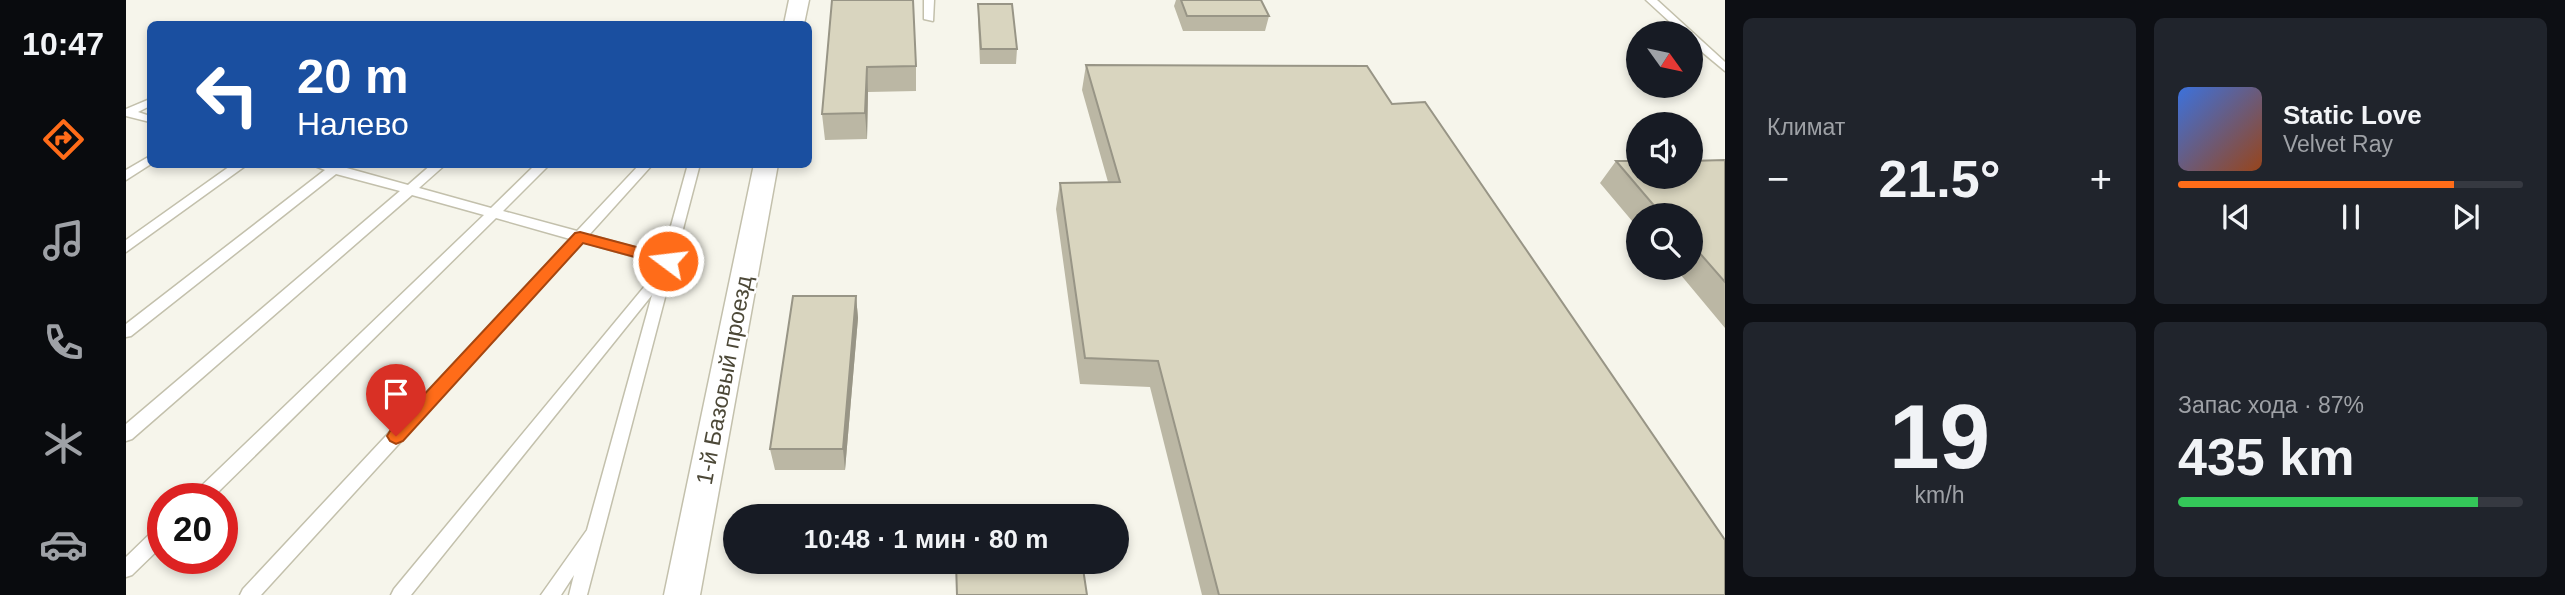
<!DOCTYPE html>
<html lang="ru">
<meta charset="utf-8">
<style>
:root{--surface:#171b24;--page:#20242c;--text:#f1f3f6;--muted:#9ea1a6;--line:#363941;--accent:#ff6c19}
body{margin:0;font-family:Arial,sans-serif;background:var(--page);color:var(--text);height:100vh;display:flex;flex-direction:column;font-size:26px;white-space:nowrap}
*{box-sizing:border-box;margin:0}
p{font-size:23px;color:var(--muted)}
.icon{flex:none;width:38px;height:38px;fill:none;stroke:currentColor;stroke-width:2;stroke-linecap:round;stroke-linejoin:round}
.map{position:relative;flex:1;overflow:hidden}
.side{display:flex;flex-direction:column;gap:18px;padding:18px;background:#0d0f14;width:840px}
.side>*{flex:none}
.top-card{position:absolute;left:21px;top:21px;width:665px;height:147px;border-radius:10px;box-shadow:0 4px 10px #0003;background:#1a4fa0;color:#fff;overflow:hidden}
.needle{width:46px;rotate:123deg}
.controls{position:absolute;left:1500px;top:21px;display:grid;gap:14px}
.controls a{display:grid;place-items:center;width:77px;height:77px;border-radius:50%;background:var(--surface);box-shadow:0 4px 10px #0003;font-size:35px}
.speed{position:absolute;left:21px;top:483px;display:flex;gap:14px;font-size:35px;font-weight:700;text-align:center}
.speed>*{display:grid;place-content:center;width:91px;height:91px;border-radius:50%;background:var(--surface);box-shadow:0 4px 10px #0003;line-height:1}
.speed .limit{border:10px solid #d22;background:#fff;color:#111}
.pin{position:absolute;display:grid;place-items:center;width:60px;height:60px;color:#fff;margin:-72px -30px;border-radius:50% 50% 50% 0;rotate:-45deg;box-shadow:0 0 7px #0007}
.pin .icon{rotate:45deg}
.me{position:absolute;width:77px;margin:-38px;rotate:285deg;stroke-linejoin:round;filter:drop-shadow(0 0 5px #0008)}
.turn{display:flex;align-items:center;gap:24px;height:147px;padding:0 35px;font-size:32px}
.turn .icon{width:91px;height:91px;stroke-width:2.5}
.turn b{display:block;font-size:49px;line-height:60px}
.big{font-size:52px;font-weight:800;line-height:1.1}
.side .card{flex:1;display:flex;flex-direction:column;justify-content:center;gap:10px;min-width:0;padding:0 24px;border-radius:10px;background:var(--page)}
.side .dial{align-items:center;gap:0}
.dial b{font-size:91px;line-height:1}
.song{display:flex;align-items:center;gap:21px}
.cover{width:84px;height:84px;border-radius:10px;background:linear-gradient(135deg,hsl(220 70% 55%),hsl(20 70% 35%))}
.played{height:7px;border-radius:4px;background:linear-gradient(90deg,var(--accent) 80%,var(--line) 80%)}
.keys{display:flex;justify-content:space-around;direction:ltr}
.heat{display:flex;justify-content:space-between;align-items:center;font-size:38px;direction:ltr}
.charge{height:10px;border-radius:5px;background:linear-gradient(90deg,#34c759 87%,var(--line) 0)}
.side .tiles{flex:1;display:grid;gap:18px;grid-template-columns:repeat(2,1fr)}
.trip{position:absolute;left:597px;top:504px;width:406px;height:70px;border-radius:35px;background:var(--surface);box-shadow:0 4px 10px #0003;font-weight:800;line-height:70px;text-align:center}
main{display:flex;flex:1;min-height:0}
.tab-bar{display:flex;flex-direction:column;width:126px;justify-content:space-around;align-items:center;background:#090b0e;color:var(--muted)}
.tab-bar .icon{width:49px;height:49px}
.tab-bar .current{color:var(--accent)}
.tab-bar b{font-size:32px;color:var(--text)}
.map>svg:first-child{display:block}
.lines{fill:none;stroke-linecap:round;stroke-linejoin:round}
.lane-casing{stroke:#c3c0ac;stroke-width:3}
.street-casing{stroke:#c3c0ac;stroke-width:3}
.lane{fill:#fff;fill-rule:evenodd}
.street{fill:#fff;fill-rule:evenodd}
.wall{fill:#bbb7a4}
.shaded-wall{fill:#989586}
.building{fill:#d9d5bf;stroke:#989586;stroke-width:2}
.route{fill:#ff6c19;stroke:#a64610;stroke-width:2}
.labels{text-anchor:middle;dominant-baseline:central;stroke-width:5;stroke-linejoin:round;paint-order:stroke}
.street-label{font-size:23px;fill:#4c4837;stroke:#fff}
</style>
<main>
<nav class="tab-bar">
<b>10:47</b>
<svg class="icon current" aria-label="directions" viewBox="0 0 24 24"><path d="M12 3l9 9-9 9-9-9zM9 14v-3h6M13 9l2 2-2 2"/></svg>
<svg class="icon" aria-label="music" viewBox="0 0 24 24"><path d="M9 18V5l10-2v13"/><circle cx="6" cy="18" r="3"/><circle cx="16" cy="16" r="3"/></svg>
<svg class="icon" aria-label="phone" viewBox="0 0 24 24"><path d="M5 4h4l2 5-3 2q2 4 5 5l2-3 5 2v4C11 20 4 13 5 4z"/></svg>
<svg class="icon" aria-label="climate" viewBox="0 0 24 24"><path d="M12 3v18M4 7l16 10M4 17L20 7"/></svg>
<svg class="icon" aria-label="car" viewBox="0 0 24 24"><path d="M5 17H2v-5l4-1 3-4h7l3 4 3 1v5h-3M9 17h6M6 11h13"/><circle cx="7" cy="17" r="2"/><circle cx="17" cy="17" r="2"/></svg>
</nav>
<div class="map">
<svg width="1599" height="595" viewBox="0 0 1599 595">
<rect width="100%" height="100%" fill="#f6f5eb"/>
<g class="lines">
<defs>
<path id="lane" d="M798,0H808L807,21L798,19Z
M1520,0H1531L1599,62V71L1564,42V33H1556Z
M24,99V106L12,112L24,116V122L0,116V109Z
M24,156L25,164L0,180V170Z
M107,164H122L0,252V240Z
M184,164H215L217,167L282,185L306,164H320L293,188L365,208L410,164H424L377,211L451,231L514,164H527L463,235L537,255L562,164H574L461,595H443L448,575L435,595H415L461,530L526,295L285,595H265L268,589L533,269L534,264L457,242L135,595H114L117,589L444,239L370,218L85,499H65L67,494L358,215L286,195L6,439L0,441V424L274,191L210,174L5,336L0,337V324L199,170Z
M37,525V545L6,575L0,577V557L31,527Z"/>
<path id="street" d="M663,0H683L678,24H658Z
M628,164H652L574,595H538Z"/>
</defs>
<use href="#lane" class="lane-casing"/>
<use href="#street" class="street-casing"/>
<use href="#lane" class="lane"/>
<use href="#street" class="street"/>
</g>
<path class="wall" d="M706,0L790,66V91L742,92L741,139L699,140L696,114Z
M1050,0H1135L1143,16L1139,31H1057L1048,6Z
M852,4L891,49L890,64H854L852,19Z
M960,65L1599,595H1076L1024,387L954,384L930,209L934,183L982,182L956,90Z
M1599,160V328L1549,268H1564V215H1512V228L1474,183L1490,161Z
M730,296L732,318L719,470H649L644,449Z"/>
<path class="shaded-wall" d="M741,67L742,92L741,139L739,113Z
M730,296L732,318L719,470L717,449Z"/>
<path class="building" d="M706,0H787L790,66L741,67L739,113L696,114Z
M1055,0H1135L1143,16H1061Z
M852,4H886L891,49H855Z
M960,65L1241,66L1266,104L1299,102L1599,540V595H1093L1032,361L959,358L934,183L994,182Z
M1599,160V282L1564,242V215H1536L1490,161H1512V177H1564V161Z
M667,296H730L717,449H644Z
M956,562L961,595H831L830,563Z"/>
<path class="route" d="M454,232L548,257L550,261L542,266L457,243L277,441L270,444L264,441L261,436L264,431L449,233Z"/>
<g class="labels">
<g class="street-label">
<text transform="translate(598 380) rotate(-79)">1-й Базовый проезд</text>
</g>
</g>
</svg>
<div class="controls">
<a><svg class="needle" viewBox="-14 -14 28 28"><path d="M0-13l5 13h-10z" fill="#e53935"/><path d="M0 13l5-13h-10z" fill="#9ea1a6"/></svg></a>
<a><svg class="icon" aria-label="sound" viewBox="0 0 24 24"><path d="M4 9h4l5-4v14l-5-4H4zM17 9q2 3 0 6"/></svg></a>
<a><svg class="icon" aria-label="search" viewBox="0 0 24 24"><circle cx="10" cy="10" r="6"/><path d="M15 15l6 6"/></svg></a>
</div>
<div class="speed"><div class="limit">20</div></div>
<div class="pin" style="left:270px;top:436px;background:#d93025"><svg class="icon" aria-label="arrive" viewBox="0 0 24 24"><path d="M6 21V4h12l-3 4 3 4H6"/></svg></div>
<svg class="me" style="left:542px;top:261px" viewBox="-20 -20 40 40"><circle r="17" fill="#ff6c19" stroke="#fff" stroke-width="3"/><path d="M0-11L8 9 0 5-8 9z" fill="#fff"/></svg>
<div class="trip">10:48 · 1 мин · 80 m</div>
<div class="top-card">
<div class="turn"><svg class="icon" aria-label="left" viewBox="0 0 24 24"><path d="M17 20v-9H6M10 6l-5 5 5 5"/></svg><div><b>20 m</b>Налево</div></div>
</div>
</div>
<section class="side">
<div class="tiles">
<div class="card"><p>Климат</p>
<div class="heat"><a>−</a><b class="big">21.5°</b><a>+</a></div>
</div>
<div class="card">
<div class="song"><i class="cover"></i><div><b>Static Love</b><p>Velvet Ray</p></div></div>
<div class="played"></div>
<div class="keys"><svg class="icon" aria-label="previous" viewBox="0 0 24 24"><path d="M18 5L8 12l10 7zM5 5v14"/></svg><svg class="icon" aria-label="pause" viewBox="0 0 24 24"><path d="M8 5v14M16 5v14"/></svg><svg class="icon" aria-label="next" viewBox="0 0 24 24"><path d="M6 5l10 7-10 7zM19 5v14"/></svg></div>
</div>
<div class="card dial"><b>19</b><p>km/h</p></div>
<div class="card"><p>Запас хода · 87%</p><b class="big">435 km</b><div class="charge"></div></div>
</div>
</section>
</main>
